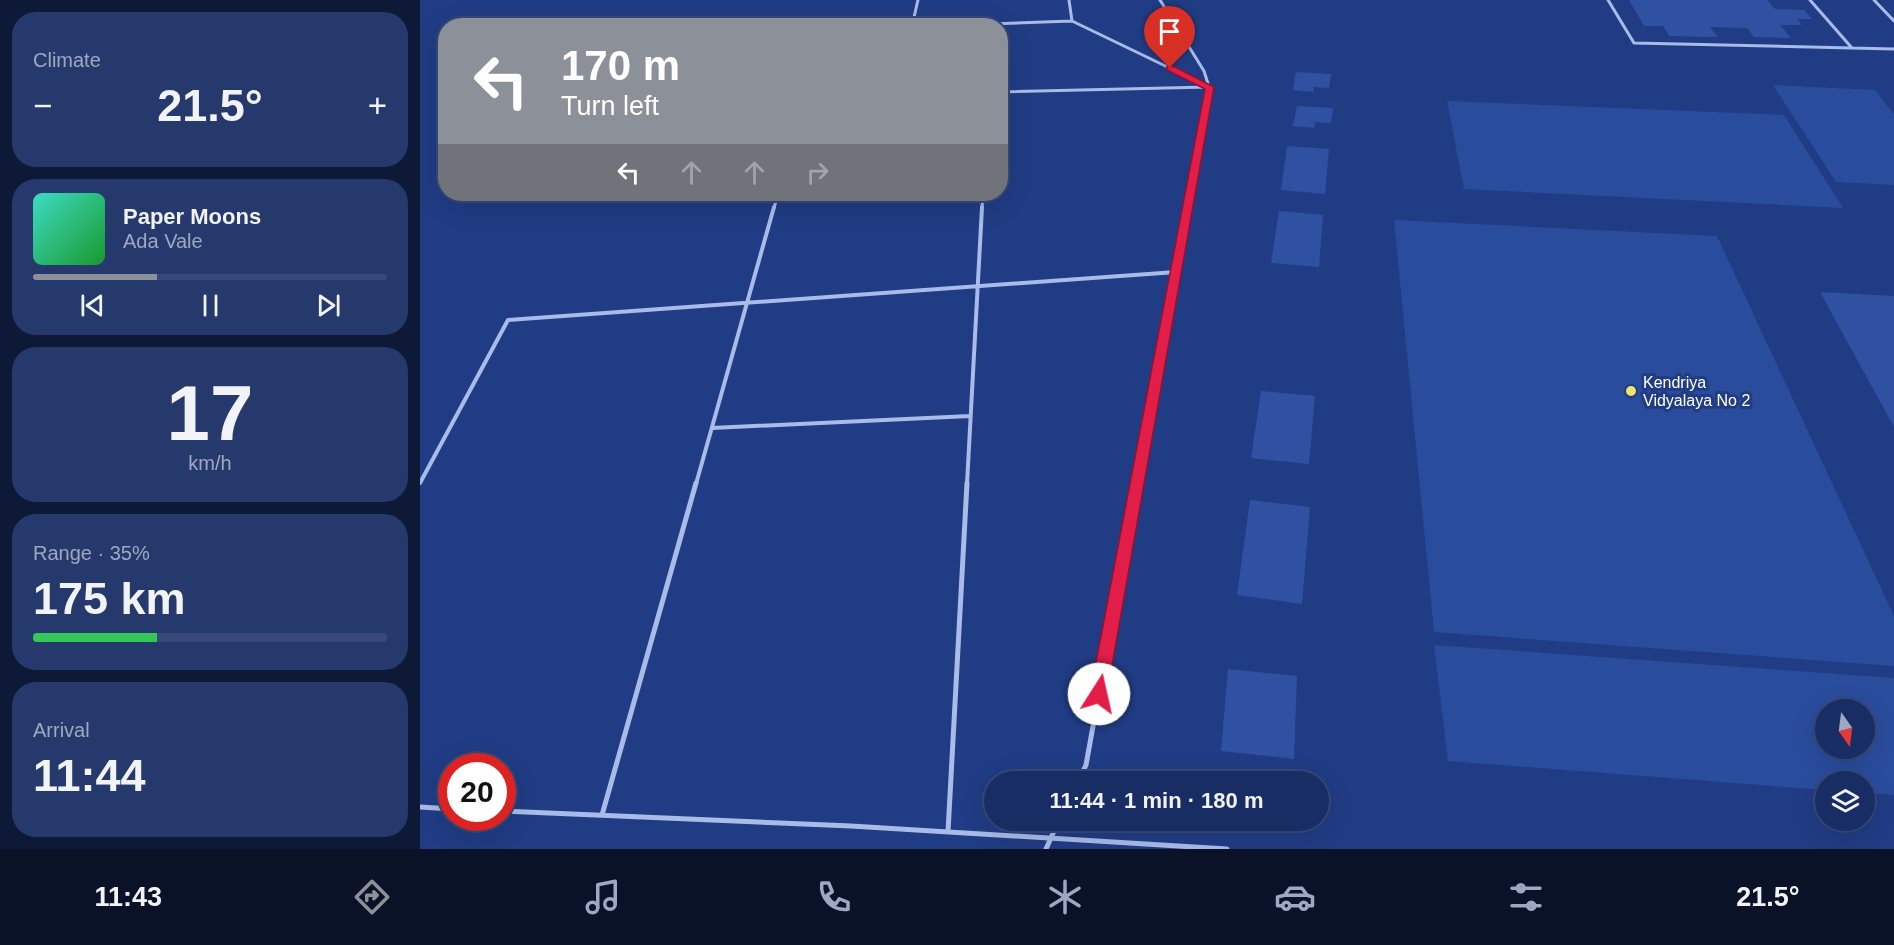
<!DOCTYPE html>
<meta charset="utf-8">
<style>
:root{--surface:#182d63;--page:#25396c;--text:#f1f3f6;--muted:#9fa8be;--line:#364978;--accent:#8c9099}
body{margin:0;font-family:Helvetica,sans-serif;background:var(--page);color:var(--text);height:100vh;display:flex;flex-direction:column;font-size:22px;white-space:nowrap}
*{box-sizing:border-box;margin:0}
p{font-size:20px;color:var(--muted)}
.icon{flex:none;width:33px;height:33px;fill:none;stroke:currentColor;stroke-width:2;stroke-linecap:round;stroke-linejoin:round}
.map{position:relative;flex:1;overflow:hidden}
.drawer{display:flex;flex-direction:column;gap:12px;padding:12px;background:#0d1936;width:420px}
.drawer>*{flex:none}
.top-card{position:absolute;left:18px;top:18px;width:570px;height:183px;border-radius:24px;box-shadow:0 6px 24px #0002,0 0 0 2px var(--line);background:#8c9099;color:#fff;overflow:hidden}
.needle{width:39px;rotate:166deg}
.buttons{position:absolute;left:1395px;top:699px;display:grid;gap:12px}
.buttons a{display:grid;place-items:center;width:60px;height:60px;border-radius:50%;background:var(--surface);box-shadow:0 6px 24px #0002,0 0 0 2px var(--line);font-size:30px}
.speed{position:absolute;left:18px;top:753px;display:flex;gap:12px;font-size:30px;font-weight:700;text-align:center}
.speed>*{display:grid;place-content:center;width:78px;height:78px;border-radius:50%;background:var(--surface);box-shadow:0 6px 24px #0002,0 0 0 2px var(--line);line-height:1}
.speed .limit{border:9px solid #d22;background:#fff;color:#111}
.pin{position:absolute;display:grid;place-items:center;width:51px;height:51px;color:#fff;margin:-62px -26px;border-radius:50% 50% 50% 0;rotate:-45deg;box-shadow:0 0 6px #0007}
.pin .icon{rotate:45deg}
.me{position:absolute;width:66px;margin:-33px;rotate:10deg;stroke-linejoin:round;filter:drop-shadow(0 0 4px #0008)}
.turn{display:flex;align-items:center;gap:21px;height:126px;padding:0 24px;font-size:27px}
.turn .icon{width:78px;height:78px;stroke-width:2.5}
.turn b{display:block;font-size:42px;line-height:51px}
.lanes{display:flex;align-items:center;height:57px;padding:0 24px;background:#0003;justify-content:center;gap:30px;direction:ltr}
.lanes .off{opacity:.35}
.big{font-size:45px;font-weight:800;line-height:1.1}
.drawer .tile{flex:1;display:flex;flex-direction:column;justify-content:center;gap:9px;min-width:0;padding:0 21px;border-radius:24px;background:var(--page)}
.drawer .dial{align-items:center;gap:0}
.dial b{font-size:78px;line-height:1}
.song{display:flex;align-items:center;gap:18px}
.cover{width:72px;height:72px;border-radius:9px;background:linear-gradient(135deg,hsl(170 70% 55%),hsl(130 70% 35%))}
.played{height:6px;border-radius:3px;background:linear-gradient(90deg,var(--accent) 35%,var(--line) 35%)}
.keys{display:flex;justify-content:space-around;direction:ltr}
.heat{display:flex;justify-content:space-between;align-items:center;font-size:33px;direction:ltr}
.charge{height:9px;border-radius:4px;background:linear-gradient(90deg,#34c759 35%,var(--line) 0)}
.trip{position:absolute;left:564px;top:771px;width:345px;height:60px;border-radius:30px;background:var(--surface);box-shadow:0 6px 24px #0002,0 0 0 2px var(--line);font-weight:800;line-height:60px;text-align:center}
.tab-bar{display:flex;height:96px;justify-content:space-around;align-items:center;background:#0a1228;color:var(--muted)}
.tab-bar .icon{width:42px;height:42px}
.tab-bar .active{color:var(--accent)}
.tab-bar b{font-size:27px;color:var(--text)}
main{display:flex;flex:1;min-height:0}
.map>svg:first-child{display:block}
.green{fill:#2a4c9c;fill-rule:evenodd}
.building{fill:#3051a1}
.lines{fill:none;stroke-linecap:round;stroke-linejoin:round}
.service-far2{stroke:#a8bbe9;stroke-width:3}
.service-far1{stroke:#a8bbe9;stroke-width:4}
.service{stroke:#a8bbe9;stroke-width:5}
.route{fill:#e11d48;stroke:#92132f;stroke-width:1.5}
.poi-dot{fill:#f6e369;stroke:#203c84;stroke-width:2}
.labels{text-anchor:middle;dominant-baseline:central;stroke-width:6;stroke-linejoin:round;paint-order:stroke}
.poi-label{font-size:16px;fill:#fff;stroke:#203c84;text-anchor:start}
</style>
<main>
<section class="drawer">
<div class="tile"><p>Climate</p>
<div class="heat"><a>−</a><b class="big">21.5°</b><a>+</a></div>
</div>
<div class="tile">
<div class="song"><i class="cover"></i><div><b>Paper Moons</b><p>Ada Vale</p></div></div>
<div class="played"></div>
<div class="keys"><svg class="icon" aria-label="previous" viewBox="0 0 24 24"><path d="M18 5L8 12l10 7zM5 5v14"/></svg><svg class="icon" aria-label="pause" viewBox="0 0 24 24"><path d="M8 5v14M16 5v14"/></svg><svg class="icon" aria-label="next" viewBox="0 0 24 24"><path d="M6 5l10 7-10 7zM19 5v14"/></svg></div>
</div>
<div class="tile dial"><b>17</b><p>km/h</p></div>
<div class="tile"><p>Range · 35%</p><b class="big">175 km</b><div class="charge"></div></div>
<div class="tile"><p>Arrival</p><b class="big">11:44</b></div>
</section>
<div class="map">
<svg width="1474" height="849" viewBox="0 0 1474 849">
<rect width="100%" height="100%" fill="#203c84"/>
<path class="green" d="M1353,85L1455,90L1474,114V185L1416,182Z
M1027,101L1364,115L1423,208L1044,189Z
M974,220L1297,236L1474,616V666L1014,632Z
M1014,645L1474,678V795L1445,793L1444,782H1406L1405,790L1028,761ZM1406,710H1444V748H1406Z"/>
<path class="building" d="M1209,0H1347L1355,9L1384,10L1392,19H1377L1382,25H1360L1371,38L1334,37L1327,28L1290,27L1298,37L1249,36L1243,26H1224Z
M876,72L911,74L909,88L894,87L893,92L873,90Z
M877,106L913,108L911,123L895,122L894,128L873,126Z
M867,146L909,149L905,194L861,190Z
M859,211L903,215L899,267L851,263Z
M1400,292L1474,296V427Z
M841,391L895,396L889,464L831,458Z
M830,500L890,507L882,604L817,595Z
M808,669L877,676L874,759L801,751Z"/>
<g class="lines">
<path class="service-far2" d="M649,0L652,21L787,86
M740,0L784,71L789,87L767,208
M1188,0L1214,43L1474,49
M1390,0L1432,48
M1454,0L1474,21
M492,26L498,0
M512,26L652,21
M580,92L789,87
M354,208L358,194
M562,208L563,194"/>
<path class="service-far1" d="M292,428L550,416
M0,483L88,320L756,272
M276,484L354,207
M547,484L562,207
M717,484L767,207"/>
<path class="service" d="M658,782L666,765L717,483
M0,807L32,809
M82,811L431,826L807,849
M182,815L276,483
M528,832L547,483
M626,849L639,820"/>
</g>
<path class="route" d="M747,66H753L794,87L687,694L685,700L679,702L673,700L670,694L785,89L747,70Z"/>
<circle class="poi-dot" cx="1211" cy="391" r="6"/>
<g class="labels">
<g class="poi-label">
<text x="1223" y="382">Kendriya<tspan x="1223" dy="18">Vidyalaya No 2</tspan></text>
</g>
</g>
</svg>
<div class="buttons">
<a><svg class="needle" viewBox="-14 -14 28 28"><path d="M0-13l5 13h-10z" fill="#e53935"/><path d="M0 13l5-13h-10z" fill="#9fa8be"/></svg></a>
<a><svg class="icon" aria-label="layers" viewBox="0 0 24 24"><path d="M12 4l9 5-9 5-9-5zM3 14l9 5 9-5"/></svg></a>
</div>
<div class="speed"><div class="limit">20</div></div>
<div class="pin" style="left:750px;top:68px;background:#d93025"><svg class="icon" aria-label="arrive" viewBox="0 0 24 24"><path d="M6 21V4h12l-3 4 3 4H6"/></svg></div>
<svg class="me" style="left:679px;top:694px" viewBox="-20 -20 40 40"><circle r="19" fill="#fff"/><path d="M0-13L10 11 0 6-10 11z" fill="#e11d48"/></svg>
<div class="trip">11:44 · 1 min · 180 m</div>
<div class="top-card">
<div class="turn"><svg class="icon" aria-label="left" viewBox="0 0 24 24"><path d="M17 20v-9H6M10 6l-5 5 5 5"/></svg><div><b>170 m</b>Turn left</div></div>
<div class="lanes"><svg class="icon" aria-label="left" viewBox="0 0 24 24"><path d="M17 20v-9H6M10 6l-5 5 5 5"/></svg><svg class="icon off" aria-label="ahead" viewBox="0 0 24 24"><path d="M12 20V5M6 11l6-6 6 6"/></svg><svg class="icon off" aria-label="ahead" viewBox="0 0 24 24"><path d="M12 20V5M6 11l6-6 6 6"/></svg><svg class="icon off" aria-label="right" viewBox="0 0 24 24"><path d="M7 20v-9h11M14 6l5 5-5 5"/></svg></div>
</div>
</div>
</main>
<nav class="tab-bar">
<b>11:43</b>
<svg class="icon active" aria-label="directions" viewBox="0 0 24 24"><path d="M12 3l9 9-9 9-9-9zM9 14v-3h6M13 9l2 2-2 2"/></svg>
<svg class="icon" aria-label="music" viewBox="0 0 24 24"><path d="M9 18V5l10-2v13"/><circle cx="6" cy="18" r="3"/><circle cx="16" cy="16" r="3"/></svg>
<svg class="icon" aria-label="phone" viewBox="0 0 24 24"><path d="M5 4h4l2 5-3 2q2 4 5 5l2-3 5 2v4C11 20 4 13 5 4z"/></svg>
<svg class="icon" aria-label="climate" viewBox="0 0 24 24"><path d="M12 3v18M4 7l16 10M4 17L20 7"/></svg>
<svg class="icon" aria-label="car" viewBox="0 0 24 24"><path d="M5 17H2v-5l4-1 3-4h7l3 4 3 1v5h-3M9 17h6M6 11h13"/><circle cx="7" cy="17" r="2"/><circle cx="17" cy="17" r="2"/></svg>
<svg class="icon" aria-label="filters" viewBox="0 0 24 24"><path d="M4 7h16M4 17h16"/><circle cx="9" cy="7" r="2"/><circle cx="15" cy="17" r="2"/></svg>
<b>21.5°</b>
</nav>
